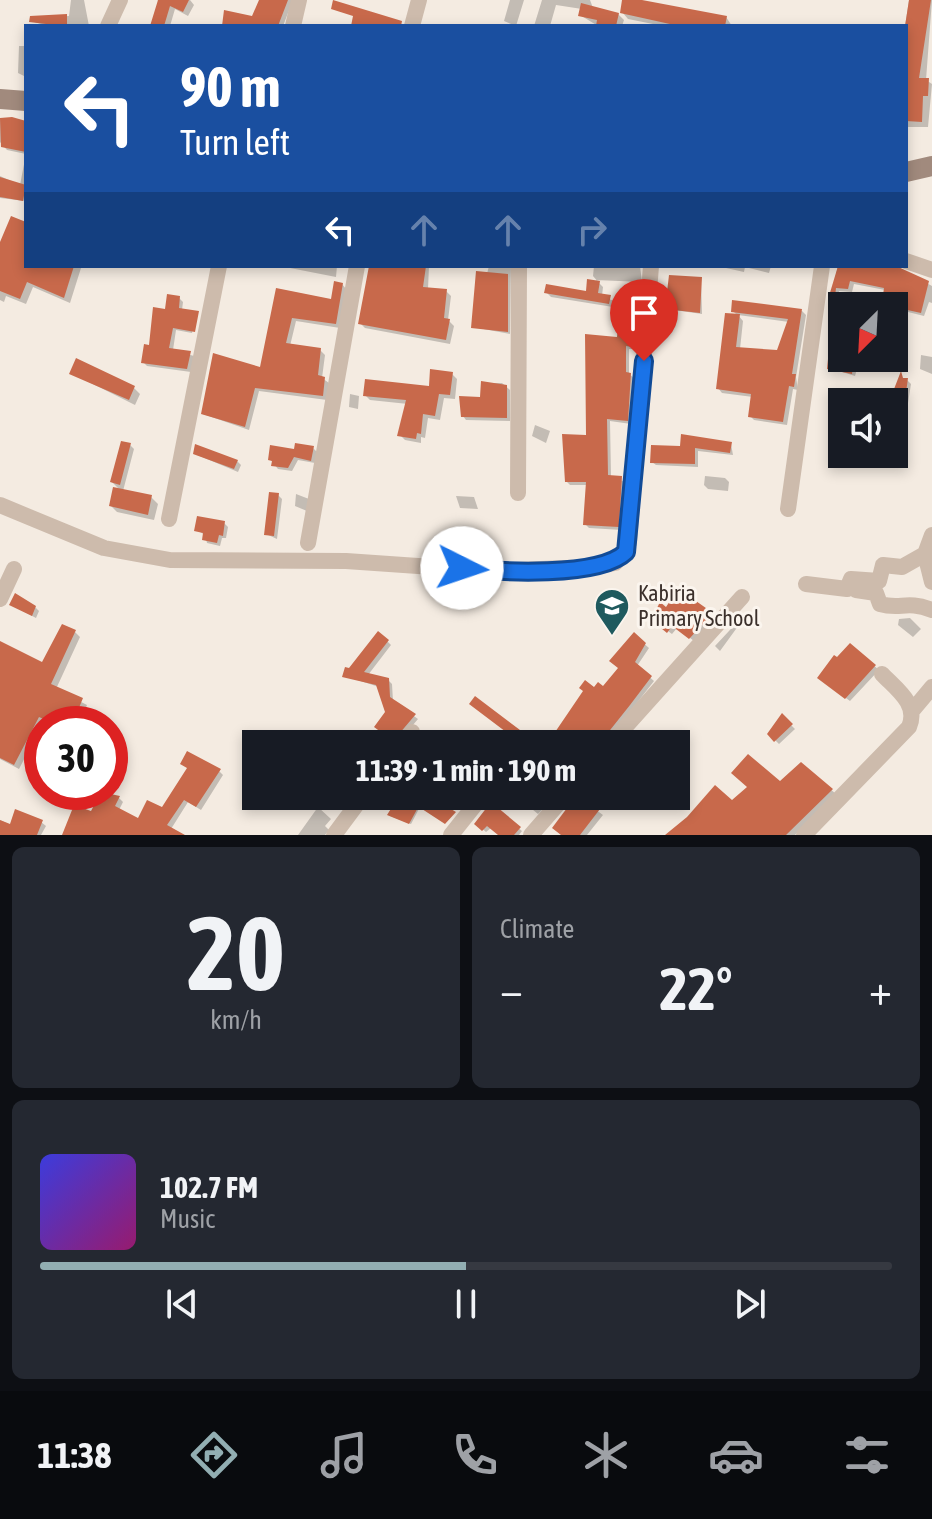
<!DOCTYPE html>
<meta charset="utf-8">
<style>
:root{--surface:#171b24;--page:#242831;--text:#f1f3f6;--muted:#9ea1a6;--line:#363941;--accent:#92aeb2}
body{margin:0;font-family:"Asap Condensed",sans-serif;background:var(--page);color:var(--text);height:100vh;display:flex;flex-direction:column;font-size:30px;white-space:nowrap}
*{box-sizing:border-box;margin:0}
p{font-size:26px;color:var(--muted)}
.icon{flex:none;width:44px;height:44px;fill:none;stroke:currentColor;stroke-width:2;stroke-linecap:round;stroke-linejoin:round}
.map{position:relative;height:835px;overflow:hidden}
.details{display:flex;flex-direction:column;gap:12px;padding:12px;background:#0d0f14;flex:1}
.details>*{flex:none}
.hud{position:absolute;left:24px;top:24px;width:884px;height:244px;border-radius:0px;box-shadow:0 4px 12px #0003;background:#1a4fa0;color:#fff;overflow:hidden}
.needle{width:52px;rotate:204deg}
.controls{position:absolute;left:828px;top:292px;display:grid;gap:16px}
.controls a{display:grid;place-items:center;width:80px;height:80px;border-radius:0px;background:var(--surface);box-shadow:0 4px 12px #0003;font-size:40px}
.speed{position:absolute;left:24px;top:706px;display:flex;gap:16px;font-size:40px;font-weight:700;text-align:center}
.speed>*{display:grid;place-content:center;width:104px;height:104px;border-radius:50%;background:var(--surface);box-shadow:0 4px 12px #0003;line-height:1}
.speed .limit{border:12px solid #d22;background:#fff;color:#111}
.pin{position:absolute;display:grid;place-items:center;width:68px;height:68px;color:#fff;margin:-82px -34px;border-radius:50% 50% 50% 0;rotate:-45deg;box-shadow:0 0 8px #0007}
.pin .icon{rotate:45deg}
.me{position:absolute;width:88px;margin:-44px;rotate:94deg;stroke-linejoin:round;filter:drop-shadow(0 0 6px #0008)}
.turn{display:flex;align-items:center;gap:28px;height:168px;padding:0 24px;font-size:36px}
.turn .icon{width:104px;height:104px;stroke-width:2.5}
.turn b{display:block;font-size:56px;line-height:68px}
.lanes{display:flex;align-items:center;height:76px;padding:0 24px;background:#0003;justify-content:center;gap:40px;direction:ltr}
.lanes .off{opacity:.35}
.big{font-size:60px;font-weight:700;line-height:1.1}
.details .card{flex:1;display:flex;flex-direction:column;justify-content:center;gap:12px;min-width:0;padding:0 28px;border-radius:12px;background:var(--page)}
.details .dial{align-items:center;gap:0}
.dial b{font-size:104px;line-height:1}
.song{display:flex;align-items:center;gap:24px}
.cover{width:96px;height:96px;border-radius:12px;background:linear-gradient(135deg,hsl(240 70% 55%),hsl(320 70% 35%))}
.played{height:8px;border-radius:4px;background:linear-gradient(90deg,var(--accent) 50%,var(--line) 50%)}
.keys{display:flex;justify-content:space-around;direction:ltr}
.heat{display:flex;justify-content:space-between;align-items:center;font-size:44px;direction:ltr}
.details .tiles{flex:1;display:grid;gap:12px;grid-template-columns:1fr 1fr}
.card:last-child{grid-column:span 2}
.trip{position:absolute;left:242px;top:730px;width:448px;height:80px;border-radius:0px;background:var(--surface);box-shadow:0 4px 12px #0003;font-weight:700;line-height:80px;text-align:center}
.menu{display:flex;height:128px;justify-content:space-around;align-items:center;background:#090b0e;color:var(--muted)}
.menu .icon{width:56px;height:56px}
.menu .active{color:var(--accent)}
.menu b{font-size:36px;color:var(--text)}
.map>svg:first-child{display:block}
.shadow{fill:#0003;fill-rule:evenodd}
.building{fill:#c8694b}
.lines{fill:none;stroke-linecap:round;stroke-linejoin:round}
.minor{stroke:#cdbbac;stroke-width:16}
.secondary{stroke:#a18a7d;stroke-width:20}
.route-casing{stroke:#114b97;stroke-width:20}
.route{stroke:#1a73e8;stroke-width:14}
.labels{text-anchor:middle;dominant-baseline:central;stroke-width:6;stroke-linejoin:round;paint-order:stroke}
.poi-label{font-size:22px;fill:#3b302b;stroke:#fbf5ee;text-anchor:start}
</style>
<div class="map">
<svg width="932" height="835" viewBox="0 0 932 835">
<rect width="100%" height="100%" fill="#f4ebe1"/>
<path class="shadow" d="M71,0H84L89,26H48L31,21V18L69,16Z
M157,0H190L194,5L188,16L175,9L170,26H152L160,1Z
M261,0H293L283,26H260Z
M510,0H524L516,26L504,21Z
M542,0H590L593,8L618,14L624,20L622,26H598L580,15L582,9L556,5L550,26H534Z
M625,0L726,17L732,26H663L628,19L622,12Z
M909,0H932L926,80L932,84L928,127H906L905,26Z
M19,46H26V77L18,73Z
M0,118L26,123V154L7,150L0,142Z
M26,154V201L0,198V176L20,185Z
M26,224V266L81,268L70,303L33,287L26,304L6,296L4,302L0,300V246Z
M284,266H337L336,277L285,267Z
M371,266H429L428,289L446,291L451,296L448,320L454,326L450,344L365,328L360,323Z
M489,266H511L510,334L473,327Z
M594,266H640L642,282L596,280L603,287L602,296L614,301L613,307L551,297L547,293H587L599,283L593,276Z
M717,266H771L769,273L745,267L744,272Z
M838,266H896L932,286V303L929,302L924,316L900,310L896,306L898,300L888,298L885,290L854,284L852,292L839,291L838,299H835L831,295Z
M701,279L702,314L667,309Z
M342,284L346,289L340,328L296,321L290,346L320,350L325,355L322,378L329,383L327,400L259,391L249,430L203,414L261,369L277,291L333,301Z
M179,298L183,302L182,310L196,313L192,333L176,330L173,350L194,356L191,372L147,366L143,362L167,312Z
M733,311H802L806,315L796,377L798,390L793,389L787,425L754,420L750,416L753,397L722,393L718,388L738,316ZM738,315L789,322L778,352L740,349L743,321Z
M634,318L638,321L635,349H629V374L634,378L631,424L610,421L611,477L625,482L622,530L589,528L585,524L588,485H570L566,481L588,437L619,339Z
M838,334L842,335V358H860L855,376L829,368L834,362Z
M921,355L932,357V374L920,369Z
M71,373L134,388L140,394L135,405Z
M452,374L457,379L455,399L444,398L440,420L428,418L425,438L421,437V443L405,440L400,435L408,404L370,400L365,395L430,388Z
M907,380L911,384L908,403L896,402L892,398Z
M483,383H502L510,390V421L466,420L463,416L482,399Z
M350,394L359,396L358,409L349,407Z
M869,395L878,396L882,402H868Z
M535,425L550,431L546,443L532,436Z
M731,444L733,455L698,451V467L656,465L652,462L682,448Z
M130,445L134,449L123,491L151,497L158,504L154,520L117,512L111,506L121,491L112,482Z
M313,448L317,452L315,463L298,460L292,471L278,469L270,459Z
M195,454L237,461L241,465L238,472Z
M705,476L725,478L729,482L728,491L708,489L704,485Z
M296,494L309,499L307,511L295,506Z
M278,495L282,499L277,539L266,534Z
M456,496L474,497L478,509L460,508Z
M224,523L228,527L226,538H222L220,546L207,543L205,535L197,530Z
M11,605L35,607L39,611L36,618Z
M666,610L712,614L715,618L694,641L677,628L672,634L657,623Z
M742,617L744,618L720,651L715,646Z
M910,618L921,629L913,637L898,625L899,619Z
M75,632L80,637L56,689L87,705L81,720L87,724L44,721L19,769L0,759V644L43,665Z
M634,635L649,648L637,666L654,681L605,744H595L585,736L578,744H549L586,692L604,688L620,668Z
M387,641L391,645L368,675L388,680L392,684L393,701L418,719L397,744L380,730L387,712L379,687L345,676Z
M850,645L879,670L850,701L823,681Z
M475,707L519,731L523,735L519,740Z
M782,716L795,729L779,744L769,734Z
M182,764L219,771L223,775L201,810L188,802L171,829L181,835H66L92,814L103,792L119,798L123,802L119,810L139,821L163,810L189,769Z
M801,764L836,794L795,835H669L780,784Z
M402,796H409L421,805L411,824L390,816Z
M516,796H556L538,814Z
M577,796L603,815L587,835H563Z
M491,805L522,831L519,835H500L491,828L486,832L477,824Z
M318,807L331,819L325,826L329,830L325,835H298Z
M0,820L11,825L41,822L46,826L41,835H0Z"/>
<path class="building" d="M158,0H189L183,12L170,6L164,26H150Z
M259,0H288L278,26H222L224,10L252,16Z
M333,0L402,21L401,26H351L353,16L331,9Z
M622,0H642L727,16L725,26H679L620,13Z
M909,0H931L919,78H929L928,96H923L922,122L906,121L905,26Z
M581,3L619,13L616,26H596L597,20L578,16Z
M67,14V25L63,26L29,22L30,16Z
M12,117L26,121V152L1,147L0,118Z
M0,177L26,185L23,201L0,197Z
M11,216L26,222V266H74L64,298L27,282L20,299L0,291V242Z
M369,266H426L423,287L447,289L444,318L450,319L446,340L358,324Z
M838,266H896L929,281L921,313L894,307L893,297L883,295L884,288L850,281L848,289L836,288L835,297L829,296Z
M476,271L508,274V332L471,328Z
M669,275L702,277L700,313L665,309Z
M587,279L600,281L598,293L611,295L609,304L544,293L546,284L586,291Z
M334,281L343,283L336,324L292,318L286,343L321,348L318,375L325,377L323,396L255,388L245,427L201,414L213,353L260,367L276,288L331,299Z
M167,294L180,296L179,308L199,311L195,332L173,328L169,348L191,351L187,369L141,363L144,344L149,345L153,307L165,309Z
M732,300L802,309L792,374H796L794,387L789,386L783,422L748,417L751,394L716,389L725,313L740,314L736,347L777,350L788,319L731,312Z
M619,314L635,316L632,347L626,346V372L631,373L628,421L607,419L608,475L622,476L619,527L583,525L586,482H565L562,434L586,435L585,334L617,337Z
M836,338H842V362L853,364L852,374L827,369L828,359L833,360Z
M76,358L135,386L129,400L69,374Z
M430,369L453,372L450,395L439,394L435,416L423,414L421,434L417,433L416,439L397,436L406,400L363,396L365,379L429,386Z
M901,371L903,378H908L905,400L889,402Z
M481,381L507,385V418L461,417L459,396L480,397Z
M681,434L732,442L730,453L695,448V464L650,463L651,445L680,446Z
M121,441L131,443L120,485L110,482Z
M295,443L314,446L311,461L294,457L288,468L271,466L272,461L268,460L270,445L294,449Z
M195,444L238,460L234,469L193,454Z
M113,487L152,495L148,515L109,506Z
M269,492L279,493L274,536L264,535Z
M197,516L225,521L223,536L219,535L217,543L202,540L203,533L194,531Z
M15,593L36,606L32,616L9,605Z
M686,594L713,613L689,639L672,626L667,633L651,620L660,602L666,607L674,595L682,599Z
M62,624L76,630L51,684L83,698L76,715L95,724H55L39,717L14,765L0,758V641L42,662Z
M378,631L389,640L364,672L389,678L390,697L416,714L393,741L374,727L385,712L376,685L342,677L345,667L349,668Z
M634,632L646,643L635,662L652,676L630,705L599,744L580,734L572,744H547L583,691L579,688L585,680L594,687L598,682L603,686L618,668L609,661Z
M850,643L876,665L845,699L817,678L834,655L837,657Z
M475,696L520,730L514,738L469,704Z
M782,713L793,724L774,742L767,734Z
M187,751L221,769L196,807L184,800L167,825L185,835H62L74,805L91,811L101,792L120,796L115,806L138,818L147,800L162,807L187,768L180,764Z
M748,754L780,781L801,762L833,789L786,835H665L687,817L715,785L732,800L747,787L731,773Z
M399,796H413L421,802L409,824L387,815Z
M576,796H583L600,809L580,835H561L552,828Z
M431,797L456,812L445,824L422,809Z
M491,802L521,827L514,835H498L487,826L482,831L474,824Z
M15,809L43,820L37,835H0V820L10,824Z"/>
<g class="lines">
<path class="minor" d="M108,26L120,0
M293,26L299,0
M412,26L419,0
M906,261L932,270
M518,493L519,266
M0,505L104,548L170,560L346,561L490,571L593,567L615,563L626,552L629,542L651,266
M788,509L822,266
M169,519L219,266
M308,543L357,266
M925,554L932,582
M806,584L847,589L851,579L879,581L883,565L902,567L925,554L932,535
M856,590L876,593L880,604C901,610 906,600 932,610
M0,599L14,569
M912,711L932,687
M403,744L412,732
M610,744L742,597
M334,835L363,796
M451,835L482,796
M531,835L565,796
M804,835L909,727C919,704 896,689 882,674"/>
<path class="secondary" d="M0,99L26,101
M906,172L932,166"/>
</g>
<g class="lines">
<defs>
<path id="route" d="M462,568C500,572 599,578 626,552L644,361"/>
</defs>
<use href="#route" class="route-casing"/>
<use href="#route" class="route"/>
</g>
<defs>
<symbol id="school-pin" viewBox="-11 -11 22 30"><path d="M0 17L-7.5 6A9.5 9.5 0 1 1 7.5 6Z" fill="#1f5a5e" stroke="#fbf5ee"/><path d="M0-5L7-2L0 1L-7-2ZM-4 1L0 2.5L4 1V4Q0 6-4 4Z" fill="#fff"/></symbol>
</defs>
<g fill-rule="evenodd">
<use href="#school-pin" x="592" y="586" width="40" height="54"/>
</g>
<g class="labels">
<g class="poi-label">
<text x="638" y="593">Kabiria<tspan x="638" dy="25">Primary School</tspan></text>
</g>
</g>
</svg>
<div class="controls">
<a><svg class="needle" viewBox="-14 -14 28 28"><path d="M0-13l5 13h-10z" fill="#e53935"/><path d="M0 13l5-13h-10z" fill="#9ea1a6"/></svg></a>
<a><svg class="icon" aria-label="sound" viewBox="0 0 24 24"><path d="M4 9h4l5-4v14l-5-4H4zM17 9q2 3 0 6"/></svg></a>
</div>
<div class="speed"><div class="limit">30</div></div>
<div class="pin" style="left:644px;top:361px;background:#d93025"><svg class="icon" aria-label="arrive" viewBox="0 0 24 24"><path d="M6 21V4h12l-3 4 3 4H6"/></svg></div>
<svg class="me" style="left:462px;top:568px" viewBox="-20 -20 40 40"><circle r="19" fill="#fff"/><path d="M0-13L10 11 0 6-10 11z" fill="#1a73e8"/></svg>
<div class="trip">11:39 · 1 min · 190 m</div>
<div class="hud">
<div class="turn"><svg class="icon" aria-label="left" viewBox="0 0 24 24"><path d="M17 20v-9H6M10 6l-5 5 5 5"/></svg><div><b>90 m</b>Turn left</div></div>
<div class="lanes"><svg class="icon" aria-label="left" viewBox="0 0 24 24"><path d="M17 20v-9H6M10 6l-5 5 5 5"/></svg><svg class="icon off" aria-label="ahead" viewBox="0 0 24 24"><path d="M12 20V5M6 11l6-6 6 6"/></svg><svg class="icon off" aria-label="ahead" viewBox="0 0 24 24"><path d="M12 20V5M6 11l6-6 6 6"/></svg><svg class="icon off" aria-label="right" viewBox="0 0 24 24"><path d="M7 20v-9h11M14 6l5 5-5 5"/></svg></div>
</div>
</div>
<section class="details">
<div class="tiles">
<div class="card dial"><b>20</b><p>km/h</p></div>
<div class="card"><p>Climate</p>
<div class="heat"><a>−</a><b class="big">22°</b><a>+</a></div>
</div>
<div class="card">
<div class="song"><i class="cover"></i><div><b>102.7 FM</b><p>Music</p></div></div>
<div class="played"></div>
<div class="keys"><svg class="icon" aria-label="previous" viewBox="0 0 24 24"><path d="M18 5L8 12l10 7zM5 5v14"/></svg><svg class="icon" aria-label="pause" viewBox="0 0 24 24"><path d="M8 5v14M16 5v14"/></svg><svg class="icon" aria-label="next" viewBox="0 0 24 24"><path d="M6 5l10 7-10 7zM19 5v14"/></svg></div>
</div>
</div>
</section>
<nav class="menu">
<b>11:38</b>
<svg class="icon active" aria-label="directions" viewBox="0 0 24 24"><path d="M12 3l9 9-9 9-9-9zM9 14v-3h6M13 9l2 2-2 2"/></svg>
<svg class="icon" aria-label="music" viewBox="0 0 24 24"><path d="M9 18V5l10-2v13"/><circle cx="6" cy="18" r="3"/><circle cx="16" cy="16" r="3"/></svg>
<svg class="icon" aria-label="phone" viewBox="0 0 24 24"><path d="M5 4h4l2 5-3 2q2 4 5 5l2-3 5 2v4C11 20 4 13 5 4z"/></svg>
<svg class="icon" aria-label="climate" viewBox="0 0 24 24"><path d="M12 3v18M4 7l16 10M4 17L20 7"/></svg>
<svg class="icon" aria-label="car" viewBox="0 0 24 24"><path d="M5 17H2v-5l4-1 3-4h7l3 4 3 1v5h-3M9 17h6M6 11h13"/><circle cx="7" cy="17" r="2"/><circle cx="17" cy="17" r="2"/></svg>
<svg class="icon" aria-label="filters" viewBox="0 0 24 24"><path d="M4 7h16M4 17h16"/><circle cx="9" cy="7" r="2"/><circle cx="15" cy="17" r="2"/></svg>
</nav>
